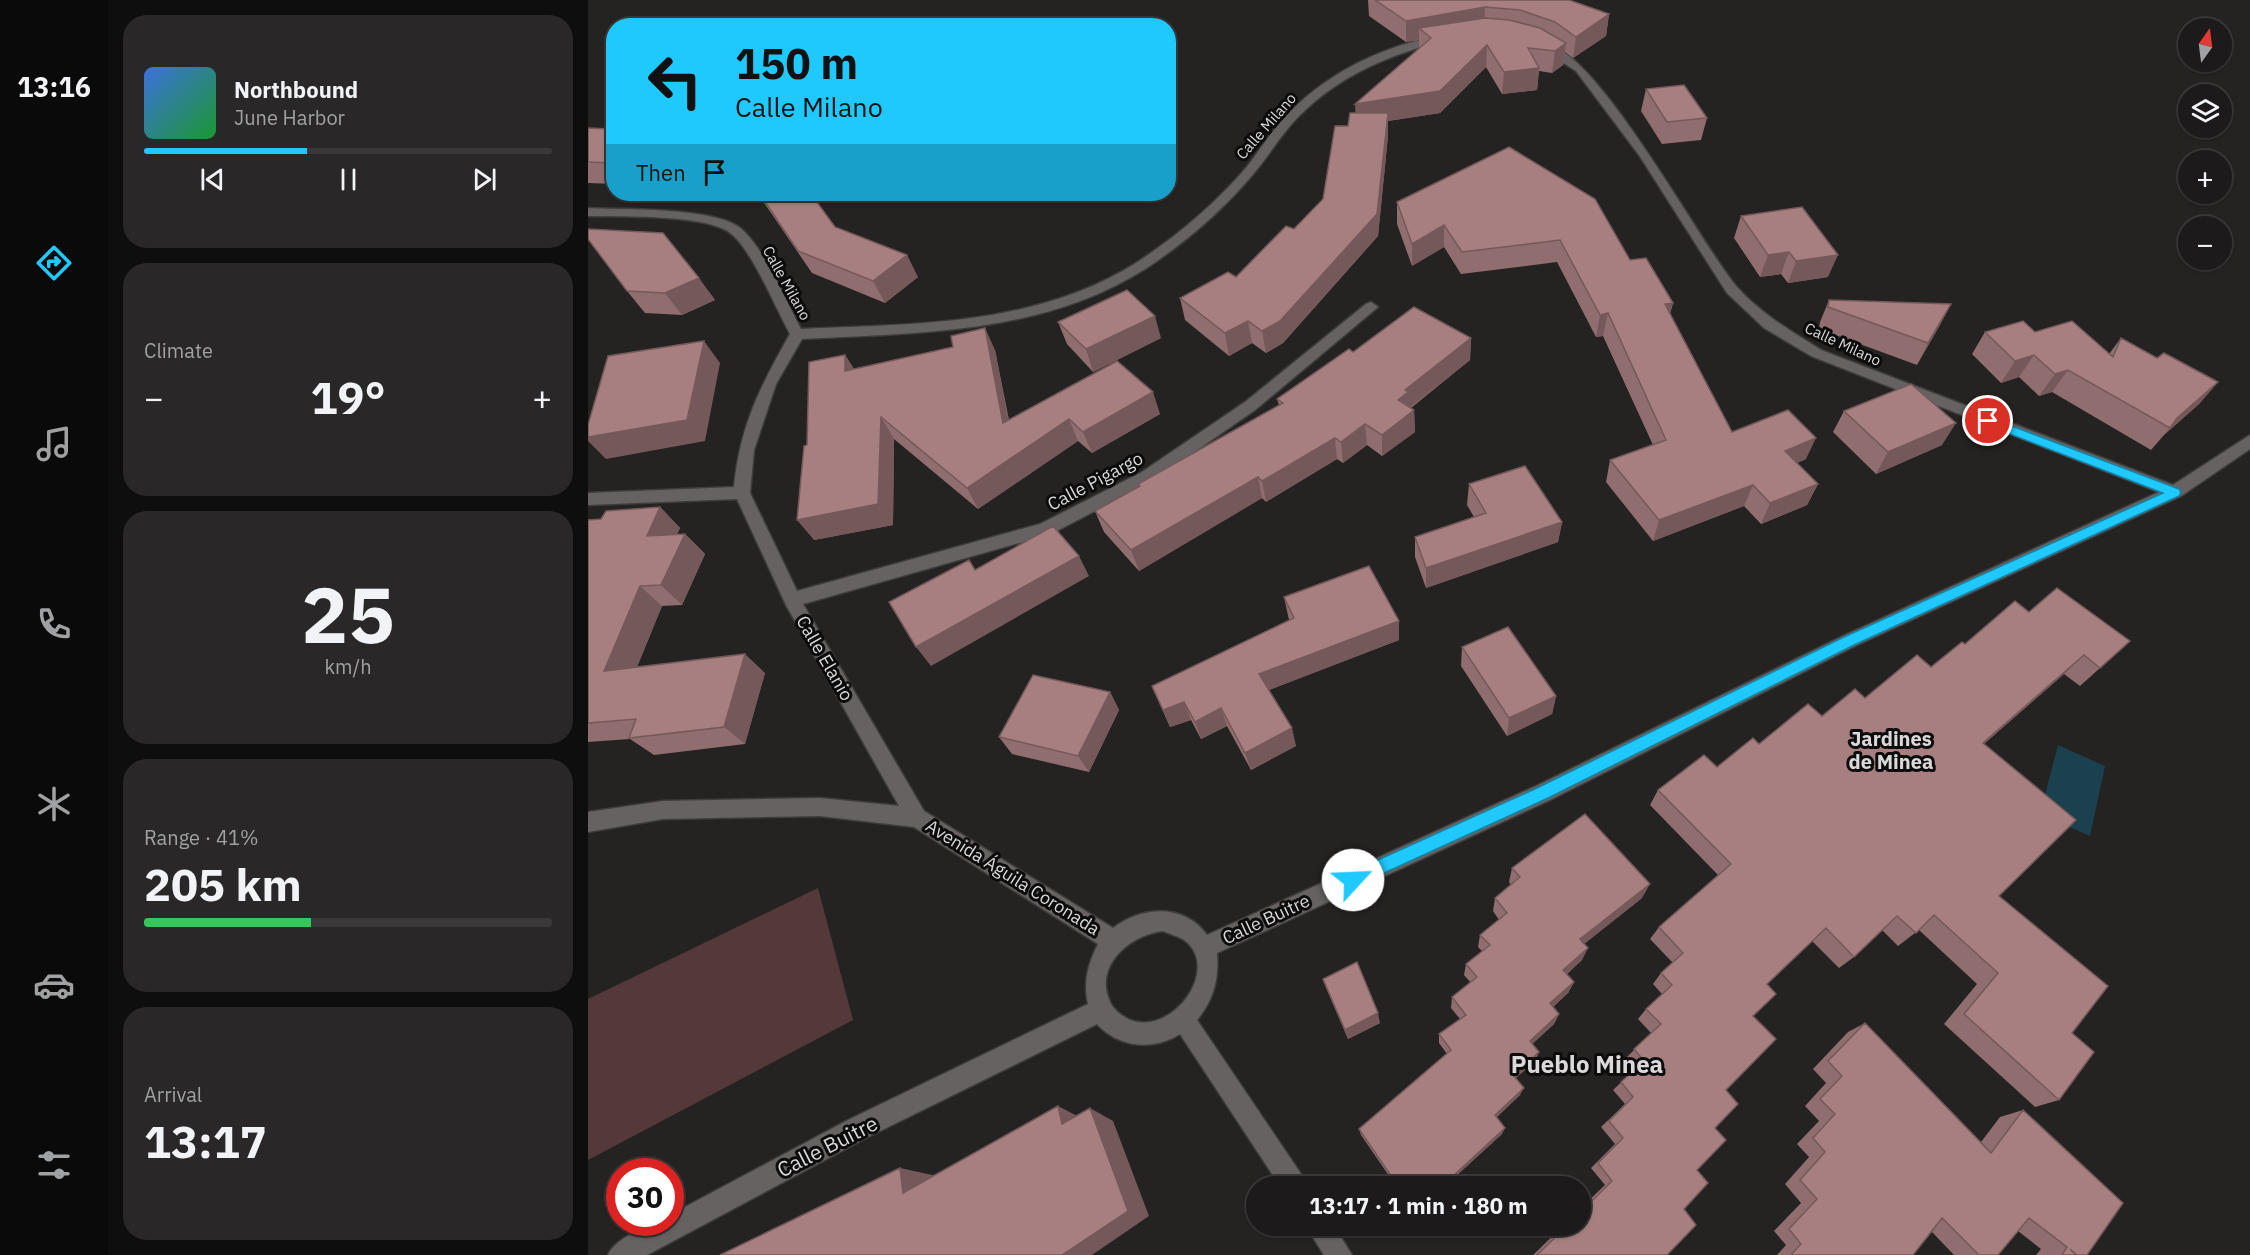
<!DOCTYPE html>
<meta charset="utf-8">
<style>
:root{--surface:#1c1a1a;--page:#292727;--text:#f1f3f6;--muted:#a0a1a2;--line:#3a3839;--accent:#20c9fd}
body{margin:0;font-family:"IBM Plex Sans",sans-serif;background:var(--page);color:var(--text);height:100vh;display:flex;flex-direction:column;font-size:22px;white-space:nowrap}
*{box-sizing:border-box;margin:0}
p{font-size:20px;color:var(--muted)}
.icon{flex:none;width:33px;height:33px;fill:none;stroke:currentColor;stroke-width:2;stroke-linecap:round;stroke-linejoin:round}
.map{position:relative;flex:1;overflow:hidden}
.side{display:flex;flex-direction:column;gap:15px;padding:15px;background:#0f0e0e;width:480px}
.side>*{flex:none}
.guide{position:absolute;left:18px;top:18px;width:570px;height:183px;border-radius:24px;box-shadow:0 2px 4px #0004,0 0 0 2px var(--line);background:#20c9fd;color:#111;overflow:hidden}
.needle{width:39px;rotate:14deg}
.buttons{position:absolute;left:1590px;top:18px;display:grid;gap:12px}
.buttons a{display:grid;place-items:center;width:54px;height:54px;border-radius:50%;background:var(--surface);box-shadow:0 2px 4px #0004,0 0 0 2px var(--line);font-size:30px}
.speed{position:absolute;left:18px;top:1158px;display:flex;gap:12px;font-size:30px;font-weight:700;text-align:center}
.speed>*{display:grid;place-content:center;width:78px;height:78px;border-radius:50%;background:var(--surface);box-shadow:0 2px 4px #0004,0 0 0 2px var(--line);line-height:1}
.speed .limit{border:9px solid #d22;background:#fff;color:#111}
.pin{position:absolute;display:grid;place-items:center;width:51px;height:51px;color:#fff;margin:-26px;border:3px solid #fff;border-radius:50%;box-shadow:0 2px 6px #0007}
.me{position:absolute;width:66px;margin:-33px;rotate:65deg;stroke-linejoin:round;filter:drop-shadow(0 0 4px #0008)}
.turn{display:flex;align-items:center;gap:21px;height:126px;padding:0 30px;font-size:27px}
.turn .icon{width:78px;height:78px;stroke-width:2.5}
.turn b{display:block;font-size:42px;line-height:51px}
.then{display:flex;align-items:center;height:57px;padding:0 30px;background:#0003;gap:12px;font-size:22px}
.big{font-size:45px;font-weight:800;line-height:1.1}
.side .widget{flex:1;display:flex;flex-direction:column;justify-content:center;gap:9px;min-width:0;padding:0 21px;border-radius:24px;background:var(--page)}
.side .dial{align-items:center;gap:0}
.dial b{font-size:78px;line-height:1}
.song{display:flex;align-items:center;gap:18px}
.cover{width:72px;height:72px;border-radius:9px;background:linear-gradient(135deg,hsl(220 70% 55%),hsl(130 70% 35%))}
.played{height:6px;border-radius:3px;background:linear-gradient(90deg,var(--accent) 40%,var(--line) 40%)}
.keys{display:flex;justify-content:space-around;direction:ltr}
.heat{display:flex;justify-content:space-between;align-items:center;font-size:33px;direction:ltr}
.charge{height:9px;border-radius:4px;background:linear-gradient(90deg,#34c759 41%,var(--line) 0)}
.trip{position:absolute;left:658px;top:1176px;width:345px;height:60px;border-radius:30px;background:var(--surface);box-shadow:0 2px 4px #0004,0 0 0 2px var(--line);font-weight:800;line-height:60px;text-align:center}
main{display:flex;flex:1;min-height:0}
.menu{display:flex;flex-direction:column;width:108px;justify-content:space-around;align-items:center;background:#0b0a0a;color:var(--muted)}
.menu .icon{width:42px;height:42px}
.menu .on{color:var(--accent)}
.menu b{font-size:27px;color:var(--text)}
.map>svg:first-child{display:block}
.green{fill:#553839}
.water{fill:#1b414f}
.lines{fill:none;stroke-linecap:round;stroke-linejoin:round}
.minor-casing{stroke:#3f3c3c;stroke-width:3}
.minor{fill:#666262;fill-rule:evenodd}
.wall{fill:#906d6e}
.shaded-wall{fill:#75595a}
.building{fill:#a77f80;stroke:#75595a;stroke-width:1.5}
.route{fill:#20c9fd;stroke:#1583a4;stroke-width:1.5}
.labels{text-anchor:middle;dominant-baseline:central;stroke-width:6;stroke-linejoin:round;paint-order:stroke}
.far-street-label{font-size:15px;fill:#dad8d8;stroke:#0d0c0c}
.street-label{font-size:18px;fill:#dad8d8;stroke:#0d0c0c}
.neighbourhood-label{font-size:20px;font-weight:bold;fill:#dad8d8;stroke:#0d0c0c}
.near-street-label{font-size:21px;fill:#dad8d8;stroke:#0d0c0c}
.near-neighbourhood-label{font-size:24px;font-weight:bold;fill:#dad8d8;stroke:#0d0c0c}
</style>
<main>
<nav class="menu">
<b>13:16</b>
<svg class="icon on" aria-label="directions" viewBox="0 0 24 24"><path d="M12 3l9 9-9 9-9-9zM9 14v-3h6M13 9l2 2-2 2"/></svg>
<svg class="icon" aria-label="music" viewBox="0 0 24 24"><path d="M9 18V5l10-2v13"/><circle cx="6" cy="18" r="3"/><circle cx="16" cy="16" r="3"/></svg>
<svg class="icon" aria-label="phone" viewBox="0 0 24 24"><path d="M5 4h4l2 5-3 2q2 4 5 5l2-3 5 2v4C11 20 4 13 5 4z"/></svg>
<svg class="icon" aria-label="climate" viewBox="0 0 24 24"><path d="M12 3v18M4 7l16 10M4 17L20 7"/></svg>
<svg class="icon" aria-label="car" viewBox="0 0 24 24"><path d="M5 17H2v-5l4-1 3-4h7l3 4 3 1v5h-3M9 17h6M6 11h13"/><circle cx="7" cy="17" r="2"/><circle cx="17" cy="17" r="2"/></svg>
<svg class="icon" aria-label="filters" viewBox="0 0 24 24"><path d="M4 7h16M4 17h16"/><circle cx="9" cy="7" r="2"/><circle cx="15" cy="17" r="2"/></svg>
</nav>
<section class="side">
<div class="widget">
<div class="song"><i class="cover"></i><div><b>Northbound</b><p>June Harbor</p></div></div>
<div class="played"></div>
<div class="keys"><svg class="icon" aria-label="previous" viewBox="0 0 24 24"><path d="M18 5L8 12l10 7zM5 5v14"/></svg><svg class="icon" aria-label="pause" viewBox="0 0 24 24"><path d="M8 5v14M16 5v14"/></svg><svg class="icon" aria-label="next" viewBox="0 0 24 24"><path d="M6 5l10 7-10 7zM19 5v14"/></svg></div>
</div>
<div class="widget"><p>Climate</p>
<div class="heat"><a>−</a><b class="big">19°</b><a>+</a></div>
</div>
<div class="widget dial"><b>25</b><p>km/h</p></div>
<div class="widget"><p>Range · 41%</p><b class="big">205 km</b><div class="charge"></div></div>
<div class="widget"><p>Arrival</p><b class="big">13:17</b></div>
</section>
<div class="map">
<svg width="1662" height="1255" viewBox="0 0 1662 1255">
<rect width="100%" height="100%" fill="#252222"/>
<path class="green" d="M230,888L265,1020L0,1160V999Z"/>
<path class="water" d="M1470,745L1517,766L1502,836L1452,814Z"/>
<g class="lines">
<defs>
<path id="minor" d="M855,35L859,36V40C803,54 753,74 711,116C694,133 682,154 666,173C636,209 597,243 557,269C455,334 330,333 214,339L188,384L166,450L162,493L209,591L452,524L554,472L657,402L778,304L783,302L790,307L667,410L566,480L463,534L215,604L336,811L525,928C554,906 596,903 619,935L948,786L1255,636L1571,492L1223,356L1176,328L1139,293L1051,155L988,71L952,48V44C1002,35 1115,249 1149,287C1173,314 1203,331 1233,350L1585,485L1662,435V449L1593,496L1267,646L962,800L629,953C631,979 626,999 609,1020L715,1177L718,1186H692L592,1034C565,1051 531,1048 509,1024L278,1138L59,1255H20C27,1238 64,1222 82,1222V1215L260,1120L500,1004C495,982 500,964 510,944L326,827L232,816L75,819L0,832V812L75,801L232,798L311,806L198,605L149,499L0,505V493L146,487C152,426 172,387 202,334C188,309 163,247 141,232C114,214 34,217 0,216V208C36,210 122,207 151,227C174,244 199,302 213,329C327,324 448,326 548,263C588,237 627,204 658,168C673,149 685,128 703,111C744,70 798,45 855,35ZM575,931C581,934 590,936 596,940C635,968 583,1039 540,1019C533,1015 527,1011 523,1004C504,967 541,935 575,931Z
M718,1226H746L764,1255H736Z"/>
</defs>
<use href="#minor" class="minor-casing"/>
<use href="#minor" class="minor"/>
</g>
<path class="wall" d="M780,0H981L1021,14L1018,36L985,58L977,52L975,65L964,73L951,71L949,90L914,94L898,67L852,113L800,121V136L790,236L695,343L678,353L664,343L641,356L597,320L592,298L648,277L706,229L735,199L760,126L768,113L831,48V40L818,42L781,16Z
M1058,89L1119,118L1113,140L1074,144L1053,111Z
M26,126V184L0,183V128L22,129Z
M921,147L1042,260L1085,303L1082,314L1144,432L1218,459L1209,463L1230,484L1219,505L1173,524L1156,506L1065,541L1018,482L1022,460L1065,445L1015,336L1008,337L969,262L873,274L856,247L824,266L809,224V202Z
M170,194H223L247,227L330,277L297,303L224,273Z
M1153,216L1240,277L1200,283L1193,274L1172,277L1146,238Z
M75,233L127,300L94,315L57,313L39,291Z
M1241,300L1363,304L1329,365L1231,329L1232,322Z
M470,322L573,338L505,372L479,344Z
M1397,332H1447L1521,354L1533,338L1569,358L1630,382L1611,404L1576,435L1563,450L1464,392L1451,396L1431,377L1413,383L1384,354Z
M883,338L882,360L823,408L826,410L827,432L794,456L779,445L755,463L749,459L678,502L674,498L551,571L516,532L507,511L551,486L550,484L691,405L689,399L765,352Z
M407,350L421,420L572,414L504,453L490,441L390,509L306,439L305,525L226,540L219,445L257,355L266,369Z
M1256,411L1354,445L1288,474L1245,432Z
M881,484L974,522L970,542L838,588L827,557V537L886,517L879,505Z
M72,507L92,528L89,534H97L117,554L94,605L74,606L49,667L177,673L157,744L66,755L42,739L0,742V520L13,519Z
M696,597L811,621V640L681,690L708,746L663,770L639,726L613,739L603,720L582,727L564,686L701,620Z
M1441,612L1542,641L1492,686L1476,674L1396,744L1411,896L1484,1033L1471,1100L1447,1107L1356,1024L1389,984L1331,930L1310,946L1294,930L1266,957L1251,968L1224,941L1179,984L1165,1016L1138,1090L1127,1128L1109,1170L1079,1255H945L975,1226H993V1208L1017,1185L1003,1168L1027,1144L1013,1127L1037,1104L1025,1090L1047,1069L1038,1058L1063,1033L1050,1019L1058,1009L1074,994L1065,984L1073,973L1085,963L1062,939L1071,927L1130,875L1062,805L1070,790L1129,767L1171,744L1277,698L1343,667L1377,644Z
M874,647L968,696L964,714L919,736L873,666Z
M522,692L531,710L501,772L424,754L411,737Z
M924,868L1054,898L996,944L994,960L979,974L986,982L980,993L965,1007L971,1014L966,1024L944,1044L951,1052L947,1061L928,1078L932,1095L909,1117L914,1134L857,1186H808L773,1135L771,1129L859,1054L851,1043V1034L872,1019L863,1008L864,997L883,983L876,975L878,964L894,951L890,947L892,935L911,920L905,911L907,898L923,885L921,882Z
M735,979L792,1023L760,1039L739,990Z
M1277,1023L1393,1142L1412,1117L1435,1110L1499,1255H1448L1453,1249L1430,1231L1410,1255H1366L1344,1232L1325,1255H1189L1198,1245L1186,1231L1213,1203L1197,1184L1221,1157L1209,1144L1231,1121L1217,1106L1238,1083L1225,1069L1260,1032Z"/>
<path class="shaded-wall" d="M897,7L896,29L831,28V40L818,42V21Z
M1021,14L1018,36L985,58L988,37Z
M978,43L975,65L964,73L967,51Z
M899,45L898,67L852,113L800,121V136L790,236L695,343L678,353L674,331L768,126L767,104Z
M951,68L949,90L914,94L916,72Z
M856,225V247L824,266V244Z
M1201,252L1193,274L1172,277L1180,255Z
M319,255L330,277L297,303L285,281Z
M1250,255L1240,277L1200,283L1208,261Z
M111,278L127,300L94,315L77,293Z
M1085,303L1079,325L1077,304Z
M1363,304L1351,327L1329,365L1340,343Z
M1020,313L1015,336L1008,337L1012,315Z
M567,316L573,338L505,372L498,349Z
M660,321L664,343L641,356L637,333Z
M397,328L407,350L425,445L415,423Z
M883,338L882,360L820,409L810,400L817,390Z
M116,341L132,363L117,441L18,459L0,441V437Z
M257,355L271,377L257,371Z
M1446,355L1431,377L1413,383L1427,361Z
M1480,370L1464,392L1451,396L1467,374Z
M1630,382L1611,404L1576,435L1589,418Z
M565,392L572,414L504,453L495,432Z
M826,410L827,432L794,456V435Z
M293,417L306,439L305,525L226,540L209,520Z
M481,419L490,441L390,509L379,488Z
M1368,423L1354,445L1288,474L1300,452Z
M777,424L779,445L755,463L753,442Z
M747,438L749,459L678,502L674,481Z
M1228,438L1218,459L1188,472L1197,451Z
M670,477L674,498L551,571L543,550Z
M1230,484L1219,505L1173,524L1182,503Z
M1165,485L1156,506L1065,541L1071,520Z
M72,507L92,528L80,556L59,536Z
M974,522L970,542L838,588V568Z
M97,534L117,554L94,605L73,585Z
M491,556L501,576L343,666L328,647Z
M52,586L74,606L40,689L16,671Z
M811,621V640L676,692L671,674Z
M157,654L177,673L157,744L136,727Z
M1496,655L1476,674L1377,760L1395,743Z
M522,692L531,710L501,772L490,756Z
M968,696L964,714L919,736L921,718Z
M596,702L603,720L582,727L575,710Z
M633,708L639,726L613,739L607,722Z
M704,728L708,746L663,770L657,753Z
M1062,884L1054,898L987,951L992,939Z
M1000,948L994,960L970,981L975,970Z
M986,982L980,993L957,1013L962,1003Z
M790,1013L792,1023L760,1039L757,1030Z
M971,1014L966,1024L938,1050L942,1041Z
M951,1052L947,1061L922,1083L925,1075Z
M936,1088L932,1095L904,1121L907,1115Z
M470,1106L495,1119L474,1124Z
M502,1108L525,1121L561,1216L504,1255H474Z
M917,1128L914,1134L857,1186H854Z
M312,1168L349,1176L315,1193Z"/>
<path class="building" d="M787,0H981L1021,14L988,37L967,22L932,10L897,7L818,21Z
M897,18L921,20L952,28L978,43L967,51L940,48L951,68L916,72L899,45L852,91L767,104L843,38L831,28Z
M1096,85L1119,118L1079,122L1058,89Z
M762,113H800L789,214L692,321L674,331L660,321L637,333L592,298L640,272L648,277L698,226L706,229L735,199L747,126H760Z
M22,126H26V163L0,162V128L22,129Z
M921,147L1007,199L1042,260L1058,258L1085,303L1077,304L1144,432L1200,410L1228,438L1197,451L1230,484L1182,503L1165,485L1071,520L1022,460L1078,440L1020,313L1012,315L972,240L874,252L856,225L824,244L809,202Z
M172,194H223L247,227L319,255L285,281L210,251Z
M1214,207L1250,255L1208,261L1201,252L1180,255L1153,216Z
M0,229L75,233L111,278L77,293L39,291L0,239Z
M539,290L567,316L498,349L470,322Z
M1241,300L1363,304L1340,343L1240,307Z
M826,307L883,338L817,390L820,392L810,400L826,410L794,435L777,424L753,442L747,438L674,481L670,477L543,550L507,511L552,486L550,484L695,403L689,399L761,349L765,352Z
M1435,321L1447,332L1484,321L1525,357L1533,338L1569,358L1576,353L1630,382L1589,418L1582,428L1480,370L1467,374L1446,355L1427,361L1397,332Z
M397,328L415,423L529,361L565,392L495,432L481,419L379,488L293,417L290,504L209,520L216,446L219,445L221,362L257,355V371L365,347L363,336Z
M116,341L99,420L0,437V425L20,356Z
M1323,384L1368,423L1300,452L1256,411Z
M937,466L974,522L838,568L827,537L898,513L881,484Z
M72,507L59,536L97,534L73,585L52,586L16,671L157,654L136,727L41,738L48,719L0,723V520L13,519L18,511Z
M465,526L491,556L328,647L301,602L381,560L387,570Z
M781,566L811,621L671,674L704,728L657,753L633,708L607,722L596,702L575,710L564,686L706,618L696,597Z
M1469,588L1542,641L1512,668L1496,655L1395,743L1488,820L1411,896L1520,986L1484,1033L1506,1052L1471,1100L1376,1014L1410,973L1346,915L1328,933L1309,916L1266,957L1238,928L1179,984L1188,994L1165,1016L1188,1039L1138,1090L1150,1104L1127,1128L1138,1140L1109,1170L1120,1183L1096,1209L1108,1225L1079,1255H949L979,1226H993V1212L1024,1181L1010,1163L1035,1138L1021,1121L1045,1097L1033,1082L1056,1061L1046,1049L1073,1024L1058,1009L1084,985L1073,973L1095,953L1071,927L1143,864L1070,790L1116,755L1129,767L1165,738L1171,744L1220,704L1234,716L1267,689L1277,698L1329,655L1343,667L1374,642L1377,644L1427,601L1441,612Z
M920,627L968,696L921,718L874,647Z
M445,675L522,692L490,756L411,737Z
M997,814L1062,884L992,939L1000,948L975,970L986,982L962,1003L971,1014L942,1041L951,1052L925,1075L936,1088L907,1115L917,1128L854,1186H810L771,1129L863,1050L851,1034L878,1015L864,997L889,977L878,964L902,945L892,935L919,913L907,898L932,877L924,868Z
M769,962L790,1013L757,1030L735,979Z
M1277,1023L1403,1153L1435,1110L1535,1203L1499,1255H1489L1482,1249L1488,1255H1474L1479,1247L1441,1218L1410,1255H1391L1354,1218L1325,1255H1203L1213,1244L1201,1229L1229,1199L1212,1180L1237,1152L1225,1138L1247,1114L1232,1099L1254,1076L1240,1061Z
M470,1106L474,1124L502,1108L540,1211L474,1255H132L312,1168L315,1193Z"/>
<path class="route" d="M1400,417L1591,489L1593,492L1591,496L1266,645L960,798L770,885L765,887L759,885L757,880L759,874L949,788L1256,637L1575,493L1396,424V418Z"/>
<g class="labels">
<g class="far-street-label">
<text transform="translate(678 126) rotate(-49)">Calle Milano</text>
<text transform="translate(199 283) rotate(61)">Calle Milano</text>
<text transform="translate(1255 344) rotate(25)">Calle Milano</text>
</g>
<g class="street-label">
<text transform="translate(507 481) rotate(-28)">Calle Pigargo</text>
<text transform="translate(237 658) rotate(60)">Calle Elanio</text>
<text transform="translate(425 877) rotate(32)">Avenida Águila Coronada</text>
<text transform="translate(678 919) rotate(-25)">Calle Buitre</text>
</g>
<g class="neighbourhood-label">
<text x="1303" y="738">Jardines<tspan x="1303" dy="23">de Minea</tspan></text>
</g>
<g class="near-street-label">
<text transform="translate(239 1146) rotate(-27)">Calle Buitre</text>
</g>
<g class="near-neighbourhood-label">
<text x="999" y="1064">Pueblo Minea</text>
</g>
</g>
</svg>
<div class="buttons">
<a><svg class="needle" viewBox="-14 -14 28 28"><path d="M0-13l5 13h-10z" fill="#e53935"/><path d="M0 13l5-13h-10z" fill="#a0a1a2"/></svg></a>
<a><svg class="icon" aria-label="layers" viewBox="0 0 24 24"><path d="M12 4l9 5-9 5-9-5zM3 14l9 5 9-5"/></svg></a>
<a>+</a>
<a>−</a>
</div>
<div class="speed"><div class="limit">30</div></div>
<div class="pin" style="left:1400px;top:421px;background:#d93025"><svg class="icon" aria-label="arrive" viewBox="0 0 24 24"><path d="M6 21V4h12l-3 4 3 4H6"/></svg></div>
<svg class="me" style="left:765px;top:880px" viewBox="-20 -20 40 40"><circle r="19" fill="#fff"/><path d="M0-13L10 11 0 6-10 11z" fill="#20c9fd"/></svg>
<div class="trip">13:17 · 1 min · 180 m</div>
<div class="guide">
<div class="turn"><svg class="icon" aria-label="left" viewBox="0 0 24 24"><path d="M17 20v-9H6M10 6l-5 5 5 5"/></svg><div><b>150 m</b>Calle Milano</div></div>
<div class="then">Then<svg class="icon" aria-label="arrive" viewBox="0 0 24 24"><path d="M6 21V4h12l-3 4 3 4H6"/></svg></div>
</div>
</div>
</main>
